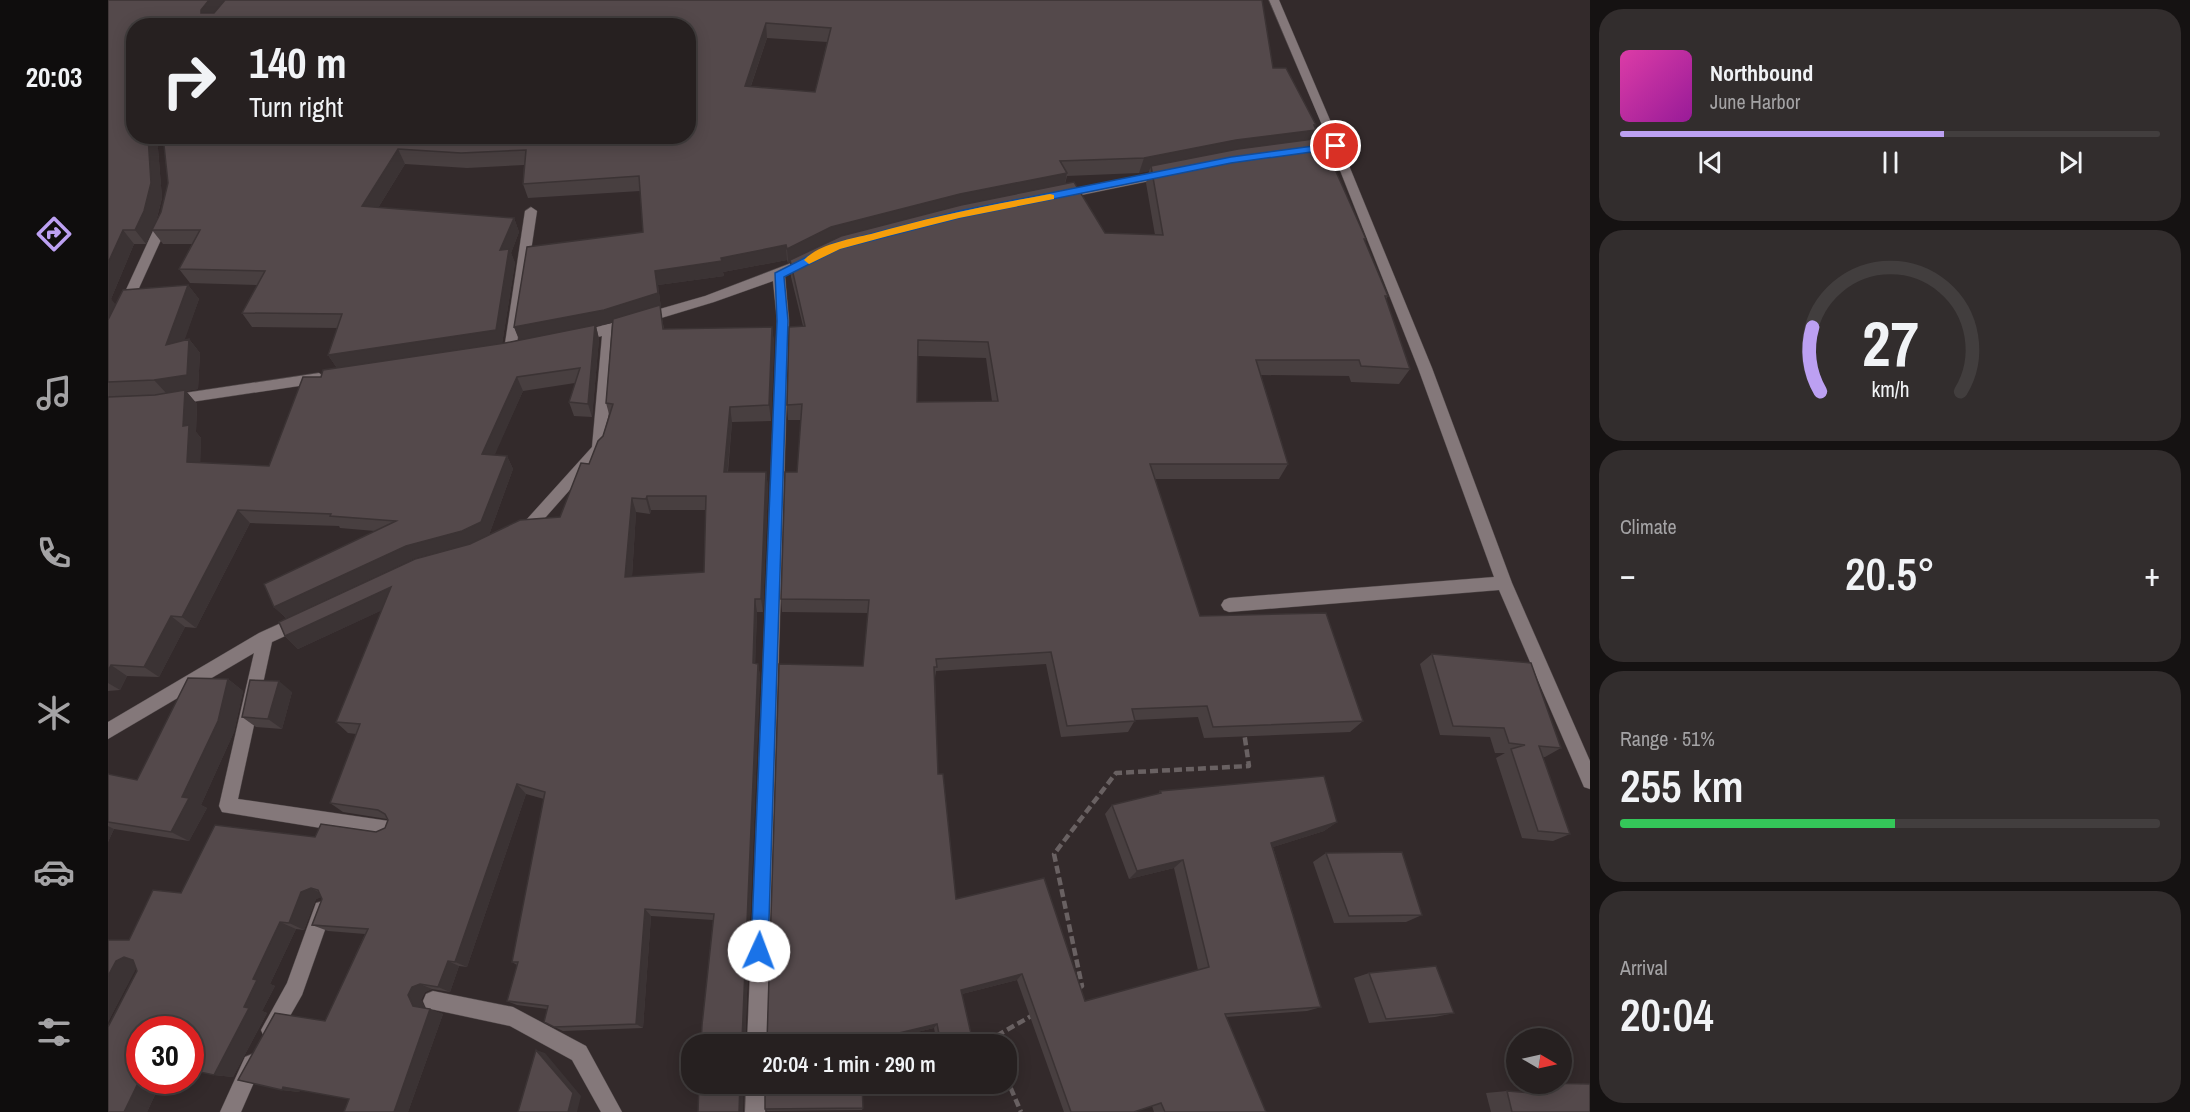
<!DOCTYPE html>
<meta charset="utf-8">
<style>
:root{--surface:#262020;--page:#322d2d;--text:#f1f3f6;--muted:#a4a3a5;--line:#423e3e;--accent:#bca0f2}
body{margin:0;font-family:"Archivo Narrow",sans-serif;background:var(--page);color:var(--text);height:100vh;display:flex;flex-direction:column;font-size:22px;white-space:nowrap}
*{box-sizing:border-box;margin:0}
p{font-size:20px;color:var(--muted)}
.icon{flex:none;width:33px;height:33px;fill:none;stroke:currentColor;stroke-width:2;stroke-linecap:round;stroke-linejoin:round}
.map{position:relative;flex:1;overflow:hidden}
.side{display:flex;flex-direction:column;gap:9px;padding:9px;background:#151212;width:600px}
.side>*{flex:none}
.hud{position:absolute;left:18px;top:18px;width:570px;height:126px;border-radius:24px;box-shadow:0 3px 15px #0003,0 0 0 2px var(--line);background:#262020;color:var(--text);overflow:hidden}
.needle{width:39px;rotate:99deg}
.controls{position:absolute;left:1398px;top:1028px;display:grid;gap:12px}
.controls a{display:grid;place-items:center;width:66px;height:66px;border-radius:50%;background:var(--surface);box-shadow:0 3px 15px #0003,0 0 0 2px var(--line);font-size:30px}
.speed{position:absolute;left:18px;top:1016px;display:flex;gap:12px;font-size:30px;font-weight:700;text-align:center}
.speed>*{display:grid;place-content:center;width:78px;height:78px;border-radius:50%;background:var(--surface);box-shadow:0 3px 15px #0003,0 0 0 2px var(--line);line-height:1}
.speed .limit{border:9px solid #d22;background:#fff;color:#111}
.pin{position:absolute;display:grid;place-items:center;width:51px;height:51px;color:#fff;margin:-26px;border:3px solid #fff;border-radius:50%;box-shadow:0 2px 6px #0007}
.me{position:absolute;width:66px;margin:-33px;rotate:2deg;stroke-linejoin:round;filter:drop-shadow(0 0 4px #0008)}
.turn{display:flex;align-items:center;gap:21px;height:126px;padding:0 24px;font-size:27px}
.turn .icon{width:78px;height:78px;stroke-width:2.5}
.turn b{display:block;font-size:42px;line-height:51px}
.big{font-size:45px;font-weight:600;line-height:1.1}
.side .card{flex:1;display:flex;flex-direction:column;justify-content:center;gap:9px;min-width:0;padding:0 21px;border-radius:24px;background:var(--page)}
.side .dial{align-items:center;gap:0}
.dial svg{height:156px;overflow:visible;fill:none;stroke:var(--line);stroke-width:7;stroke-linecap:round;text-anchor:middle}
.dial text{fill:var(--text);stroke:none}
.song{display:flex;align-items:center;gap:18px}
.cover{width:72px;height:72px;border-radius:9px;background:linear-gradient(135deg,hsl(320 70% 55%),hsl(300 70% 35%))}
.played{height:6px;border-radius:3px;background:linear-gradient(90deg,var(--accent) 60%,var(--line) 60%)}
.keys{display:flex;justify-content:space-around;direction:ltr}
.heat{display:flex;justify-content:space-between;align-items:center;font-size:33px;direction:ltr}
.charge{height:9px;border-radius:4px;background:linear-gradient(90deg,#34c759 51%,var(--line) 0)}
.trip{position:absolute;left:573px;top:1034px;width:336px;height:60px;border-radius:24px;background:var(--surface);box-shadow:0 3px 15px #0003,0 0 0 2px var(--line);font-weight:600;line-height:60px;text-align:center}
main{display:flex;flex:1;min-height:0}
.dock{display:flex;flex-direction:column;width:108px;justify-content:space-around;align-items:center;background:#0f0d0d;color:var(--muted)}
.dock .icon{width:42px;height:42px}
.dock .selected{color:var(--accent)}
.dock b{font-size:27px;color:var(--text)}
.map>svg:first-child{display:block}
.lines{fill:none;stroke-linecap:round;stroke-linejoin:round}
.minor-casing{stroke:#4e4647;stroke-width:1}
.path{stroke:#696162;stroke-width:4.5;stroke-dasharray:8 4;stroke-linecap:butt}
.minor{fill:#84787a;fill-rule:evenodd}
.wall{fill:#483f40;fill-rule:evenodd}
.shaded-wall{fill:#3b3334}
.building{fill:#54494b;stroke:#3b3334;stroke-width:1.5;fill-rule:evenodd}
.route{fill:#1a73e8;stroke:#114b97;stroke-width:1.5}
.slow{fill:#f59e0b}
</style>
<main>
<nav class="dock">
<b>20:03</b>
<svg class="icon selected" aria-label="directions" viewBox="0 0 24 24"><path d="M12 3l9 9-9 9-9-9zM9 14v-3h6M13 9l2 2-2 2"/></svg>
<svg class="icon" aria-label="music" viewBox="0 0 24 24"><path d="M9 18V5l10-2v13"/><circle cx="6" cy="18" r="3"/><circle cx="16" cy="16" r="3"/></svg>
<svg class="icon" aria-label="phone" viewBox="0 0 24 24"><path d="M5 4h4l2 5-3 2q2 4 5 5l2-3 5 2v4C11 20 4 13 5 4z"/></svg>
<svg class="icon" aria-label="climate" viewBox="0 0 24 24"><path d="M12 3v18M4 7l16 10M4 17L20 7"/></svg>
<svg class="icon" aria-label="car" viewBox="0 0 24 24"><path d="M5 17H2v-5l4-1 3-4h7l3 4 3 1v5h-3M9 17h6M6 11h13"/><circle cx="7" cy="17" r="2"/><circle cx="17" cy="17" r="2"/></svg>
<svg class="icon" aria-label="filters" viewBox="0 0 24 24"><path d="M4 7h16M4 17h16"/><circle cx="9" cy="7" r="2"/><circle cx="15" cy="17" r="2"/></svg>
</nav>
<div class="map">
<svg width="1482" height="1112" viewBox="0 0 1482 1112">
<rect width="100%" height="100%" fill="#332a2b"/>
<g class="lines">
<defs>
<path id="minor" d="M1161,0H1171L1233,146L1324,368L1404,583L1482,761V789L1476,787L1391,590L1121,612L1116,610L1113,605L1116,600L1121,598L1386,577L1310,368L1224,150L1199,153L1194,150L1199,147L1222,144Z
M1057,172L1061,173V177L954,199L948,195L954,191Z
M423,207L429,211L408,350L402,355L396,350L417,211Z
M56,216L62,220L6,343L0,348V329L50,220Z
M699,257L703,258V264L677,276L681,321L659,1044H639L669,321L665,281L606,302L507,332L498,449L429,527L410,535L405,533L403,529L405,525L419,519L484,447L494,336L469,342L463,337L465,334L597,296Z
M211,373L218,378L211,383L63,405L56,400L63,395Z
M193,614L199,616L201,621L199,626L164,642L130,799L281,821L287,824L290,830L287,836L281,839L114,812L111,806L146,653L0,739V722L151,633Z
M215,901L222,903L224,910L194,995L170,1037L163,1040L156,1037L153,1030L179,983L208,903Z
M325,991L405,1007L478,1046L514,1112H493L464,1060L402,1026L318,1008L315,1001L318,994Z
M144,1054L151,1057L154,1064L133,1112H112L137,1057Z
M638,1083H658L657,1112H637Z"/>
</defs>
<use href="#minor" class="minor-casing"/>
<path class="path" d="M970,989L974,986L946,854L1008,773L1141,766L1136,732
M885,1044L883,1039L925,1015
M898,1077L913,1112"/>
<use href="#minor" class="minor"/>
</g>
<path class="wall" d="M0,0H1154L1165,68H1178L1208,125L1207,127L1208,130L1203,139L1213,138L1258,239L1257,241L1280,296L1278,299L1302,369L1291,384L1243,382L1241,376L1153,375L1180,464L1171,479H1047L1092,616L1218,613L1255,721L1242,732L1096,738L1090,717L1027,720L1020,732L953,737L938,664L828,671L827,678L830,774H835L848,899L936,878L977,1001L1090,970L1066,868L1021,879L997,814L1004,805L1050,794L1052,791L1216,776L1229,822L1216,831L1165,847L1213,1007L1199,1011L1118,1017L1158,1112H1046L1044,1106L1026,1112H956L909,980L854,994L864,1038L860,1041L847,1044H829L826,1028L758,1044H593L594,1025L605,920L543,916L535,1028L455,1031L436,1022L439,1009L409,1005L399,1001L409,965L404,962L436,799L418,794L359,967L351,966L342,992L324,989L317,992L313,1000L317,1008L335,1014L300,1112H236L241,1099L192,1090L191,1092L174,1090L130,1080L167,1013L217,1021L257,934L220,931L204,925L214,899L213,897L208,899L196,930L188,929L162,984L167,986L154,1011L159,1013L125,1077L106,1075L82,1070V1029H32V1080H54L39,1112H0V1027L29,971L28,968L0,1022V940H21L45,890L73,893L107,825L207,837L213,824L268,832L277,828L280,820L279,819L235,812L222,803L248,734L240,733L228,722L274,610L190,649L177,636L171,622L307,559L362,544L412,520L452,517L473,463L481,464L490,441L495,436L501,414L498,403L504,323L488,326L491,339L484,417L466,416L461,402L467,383L415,391L386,455L399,456L405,469L381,535L361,544L307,558L178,618L166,607L156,584L267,531L232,528L231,526L142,523L88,628L77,627L51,677L19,676L12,690L0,691V397L49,394L0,397ZM26,26H580V136H55L60,183L53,212L48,222L54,198L49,136H26ZM659,38L719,42L707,92L643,86ZM297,164L359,168L416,165L415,184L420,198L532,191L535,232L419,247L406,327L411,340L394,344L407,263L403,253L411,232L406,218L270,208ZM1041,171L1038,183L1047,235L997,233L966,182L957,184L959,176L1031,173ZM44,230L55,244H84L71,269L82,283L150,285L134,313L144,327L229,328L220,355L229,368L215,370L213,377H195L161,466L92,463L93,438L88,432L89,404L78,391L90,389L92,353L81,339L76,340L91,299L80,285L15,290L7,305L3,299L26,244H38ZM679,260L680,263L682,262L683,277L695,326L681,327L679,405L680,420H693L689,472H677L673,599L674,612L760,613L755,666L671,664L659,1041L656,1043H637L652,676L650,664L647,663L649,612H655L660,487L658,472H620L624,422L663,421L666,343L664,327L556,329L552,308H553L550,285L616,276L615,272ZM810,356L878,358L884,401L809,402ZM543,510H598L596,572L524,577L528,512L542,514Z
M1324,654L1453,748L1437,757H1435L1462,834L1445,841L1414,838L1388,758L1397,753H1387L1382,737L1332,735L1312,664Z
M120,679L135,691L126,732L93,805L99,808L81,841L6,829L0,842V774L29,780Z
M184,692L174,729L148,727L134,717Z
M1218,853L1314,915L1298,922L1226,923L1205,862Z
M1261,973L1346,1013L1327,1017L1261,1023L1246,978Z
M1435,1083L1482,1112H1383L1378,1093L1399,1091L1415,1092L1413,1086Z
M755,1108L754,1110L659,1111L657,1109Z"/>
<path class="shaded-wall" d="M101,0H120L101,25L93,13V10Z
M658,23L659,38L638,100L637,86Z
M1208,130L1201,144L1043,166L1041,171L1031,173L1036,158L1128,140Z
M40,136H49L54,198L47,225L38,244L27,230Z
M290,149L297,164L262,221L254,206Z
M959,173L956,188L723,242L680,263L679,249L723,227L852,194Z
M406,218L411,232L403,253L407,263L394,344L229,368L220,355L392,250Z
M15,230L26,244L3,299L9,306L0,325V263Z
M678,245L679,260L615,272L616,276L550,285L553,308H552L558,344L552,308L500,324L488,326L491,339L484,417L480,404L487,326L412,341L406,327L547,271Z
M80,285L91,299L70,359L58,345Z
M664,327L666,343L663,421L661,405Z
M81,339L92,353L90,389L78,391L89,404L88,432L93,438L92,475L79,462L75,426L59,394L46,380Z
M409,377L415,391L381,468L374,454Z
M622,407L624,422L618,487L616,472Z
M399,456L405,469L381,535L361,544L307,558L178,618L166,607Z
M658,472L660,487L655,612L653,599Z
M539,496L543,510L542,514L538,499Z
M524,498L528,512L523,591L517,577Z
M130,510L142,523L88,628L74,617Z
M283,587L294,601L190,649L177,636Z
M647,599L649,612L647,675L645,663Z
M63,616L77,627L51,677L36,667Z
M650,664L652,676L637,1044L634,1040Z
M3,665L19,676L12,690L0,683V671Z
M120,679L135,691L126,732L93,805L99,808L81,841L63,832L74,797Z
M171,681L184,692L174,729L160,719Z
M409,784L418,794L359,967L347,962Z
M1229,822L1216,831L1152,851L1163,843Z
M0,826L6,829L0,842Z
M1075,860L1066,868L1021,879L1029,871Z
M203,888L218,896L208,899L196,930L181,923L193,892Z
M537,909L543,916L535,1028L528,1024Z
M172,922L188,929L162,984L167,986L154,1011L159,1013L125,1077L106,1075L136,1007L145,979Z
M16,957L37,963L29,967L0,1022V976L8,961Z
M340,961L351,966L342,992L330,987Z
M914,974L909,980L850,995L853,990Z
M312,984L324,989L317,992L313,1000L318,1010L305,1006L300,995L304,987Z
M322,1009L335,1014L300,1112H286Z
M829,1024L826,1028L758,1044H752L753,1042Z
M428,1050L437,1053L473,1096L469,1112H460Z
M32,1079V1080H54L39,1112H16Z
M632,1083H636L635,1112H631Z
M175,1087L193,1089L191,1092L174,1090Z"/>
<path class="building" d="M0,0H101L93,10V13H106L117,0H1154L1165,68H1178L1208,125H1206L1208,130L1128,140L1036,158L952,161L959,173L852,194L723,227L679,249L678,245L613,258L614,261L547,271L550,293L496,310L406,327L419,247L535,232L531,176L415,184L418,150L353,153L290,149L254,206L406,218L392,250L401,249L388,330L220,355L234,314L134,313L157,271L71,269L92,230H44L53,212L60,183L55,136H580V26H26V136H40L43,183L36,211L27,230H15L0,263ZM658,23L723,28L707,92L637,86Z
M1213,138L1258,239H1256L1280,296H1277L1302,369L1253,366L1251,360H1148L1180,464H1042L1092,616L1218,613L1255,721L1105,727L1099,706L1024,709L1027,721L959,726L943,652L828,659L829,667H826L830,774H835L848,899L936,878L977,1001L1101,967L1075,860L1029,871L1004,805L1053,793L1052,791L1216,776L1229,822L1163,843L1213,1007L1117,1014L1158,1112H1057L1053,1103L1026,1112H963L914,974L853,990L864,1038L833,1044L829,1024L753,1042V1044H593L594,1025L606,914L537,909L528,1024L446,1027L436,1022L440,1006L399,1001L410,962H404L437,792L409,784L347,962L340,961L330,987L312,984L304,987L300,995L305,1006L322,1009L286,1112H236L241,1099L175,1087L174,1090L130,1080L167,1013L217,1021L260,929L204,925L214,899L210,890L203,888L193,892L181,923L172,922L145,979L149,980L136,1007L141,1008L106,1075L82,1070V1029H32V1079L16,1112H0V1027L29,971L25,960L16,957L8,961L0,976V940H21L45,890L73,893L107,825L207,837L213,824L268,832L277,828L280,820L277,814L270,810L222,803L252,724L228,722L283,587L177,636L171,622L307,559L362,544L412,520L452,517L473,463L481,464L490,441L495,436L505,404L498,403L505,319L552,305L555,329L664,327L661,405L622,407L616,472H658L653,599H647L645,663L650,664L634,1040L636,1043H656L659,1041L671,664L755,666L761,600L673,599L677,472H689L694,404L679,405L681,327L697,326L682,260L733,236L853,205L966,182L997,233L1055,235L1043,166L1130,149ZM810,340L880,342L890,401L809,402ZM539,496H598L596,572L517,577L524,498L538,499Z
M80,285L58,345L81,339L79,375L46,380L0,382V320L15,290Z
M487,325L480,404L461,402L472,368L409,377L374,454L399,456L373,522L354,531L298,546L166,607L156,584L288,521L222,516L223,514L130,510L74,617L63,616L36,667L3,665L0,671V397L47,395L77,390L75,426L81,425L79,462L161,466L195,377H213L215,370L397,343Z
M1324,654L1423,663L1453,748L1431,746L1462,834L1430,831L1403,749L1417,745L1401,743L1396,728L1345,726Z
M80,678L120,679L110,721L74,797L81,798L63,832L0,822V774L29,780Z
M142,680L171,681L160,719L134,717Z
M1294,852L1314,915L1241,916L1218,853Z
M1328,966L1346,1013L1278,1019L1261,973Z
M428,1050L465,1093L460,1112H410Z
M591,1083H632L631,1112H590Z
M657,1083H754L755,1108L657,1109Z
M1435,1083L1482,1084V1112H1404L1399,1091L1439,1094Z"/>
<path class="route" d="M1228,143L1233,146L1232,148L1123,163L851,218L731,249L676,277L680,321L660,951L658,957L651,960L645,957L643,951L669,321L667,273L724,244L851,211L1123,157Z"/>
<path class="slow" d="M942,194L946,195V199L851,218L780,236L732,249L701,264L696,260C711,244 742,239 763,234C822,217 882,205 942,194Z"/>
</svg>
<div class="controls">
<a><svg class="needle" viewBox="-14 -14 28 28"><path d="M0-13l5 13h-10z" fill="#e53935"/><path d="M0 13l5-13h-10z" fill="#a4a3a5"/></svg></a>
</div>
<div class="speed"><div class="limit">30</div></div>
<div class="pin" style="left:1228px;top:146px;background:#d93025"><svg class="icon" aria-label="arrive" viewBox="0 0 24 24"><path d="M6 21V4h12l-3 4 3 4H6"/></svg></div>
<svg class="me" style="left:651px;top:951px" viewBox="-20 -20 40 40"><circle r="19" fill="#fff"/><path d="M0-13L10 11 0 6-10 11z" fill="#1a73e8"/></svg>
<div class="trip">20:04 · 1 min · 290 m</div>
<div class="hud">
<div class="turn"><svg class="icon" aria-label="right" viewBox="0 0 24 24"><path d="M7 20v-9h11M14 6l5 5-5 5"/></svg><div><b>140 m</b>Turn right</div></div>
</div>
</div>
<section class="side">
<div class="card">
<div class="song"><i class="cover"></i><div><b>Northbound</b><p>June Harbor</p></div></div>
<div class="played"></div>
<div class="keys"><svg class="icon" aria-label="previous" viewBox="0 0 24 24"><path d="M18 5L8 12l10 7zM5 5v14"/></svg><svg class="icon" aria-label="pause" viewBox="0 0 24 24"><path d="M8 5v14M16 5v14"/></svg><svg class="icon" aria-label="next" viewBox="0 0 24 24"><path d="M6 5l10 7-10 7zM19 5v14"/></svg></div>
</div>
<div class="card dial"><svg viewBox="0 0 100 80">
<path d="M14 69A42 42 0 1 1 86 69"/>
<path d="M14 69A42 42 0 0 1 10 36" stroke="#bca0f2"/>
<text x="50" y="56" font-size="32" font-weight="700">27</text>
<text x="50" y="72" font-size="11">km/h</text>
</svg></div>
<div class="card"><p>Climate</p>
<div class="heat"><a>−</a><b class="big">20.5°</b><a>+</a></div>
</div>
<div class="card"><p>Range · 51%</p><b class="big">255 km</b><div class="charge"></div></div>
<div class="card"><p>Arrival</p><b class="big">20:04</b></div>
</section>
</main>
